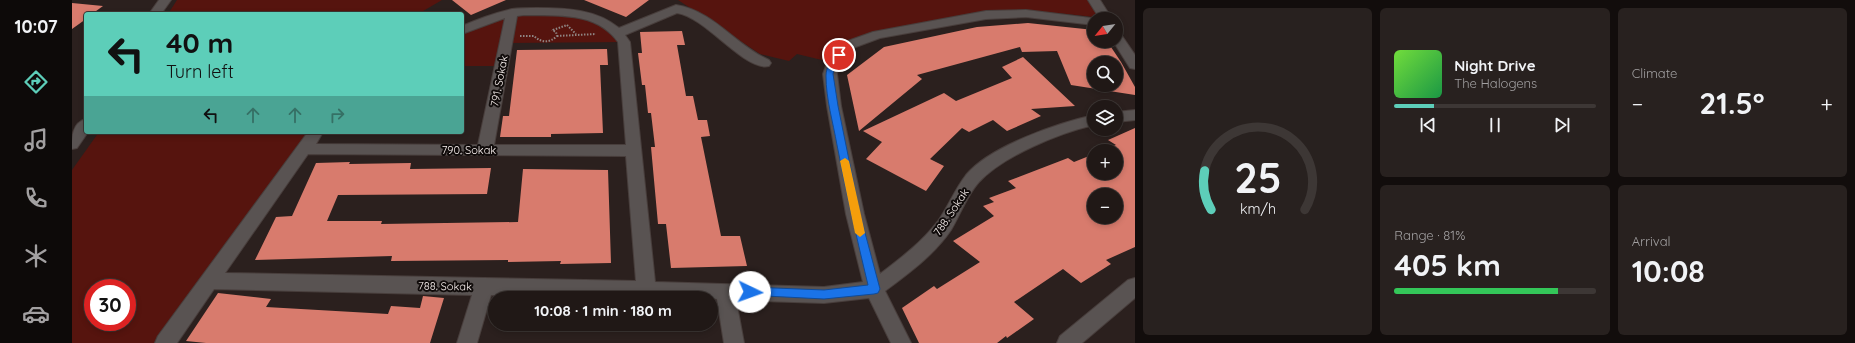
<!DOCTYPE html>
<meta charset="utf-8">
<style>
:root{--surface:#201816;--page:#28211f;--text:#f1f3f6;--muted:#a2a0a1;--line:#3d3735;--accent:#5dceb9}
body{margin:0;font-family:Quicksand,sans-serif;background:var(--page);color:var(--text);height:100vh;display:flex;flex-direction:column;font-size:15px;white-space:nowrap}
*{box-sizing:border-box;margin:0}
p{font-size:13px;color:var(--muted)}
.icon{flex:none;width:22px;height:22px;fill:none;stroke:currentColor;stroke-width:2;stroke-linecap:round;stroke-linejoin:round}
.map{position:relative;flex:1;overflow:hidden}
.side{display:flex;flex-direction:column;gap:8px;padding:8px;background:#120d0c;width:720px}
.side>*{flex:none}
.guide{position:absolute;left:12px;top:12px;width:380px;height:122px;border-radius:4px;box-shadow:0 2px 6px #0003,0 0 0 1px var(--line);background:#5dceb9;color:#111;overflow:hidden}
.needle{width:26px;rotate:240deg}
.tools{position:absolute;left:1015px;top:12px;display:grid;gap:8px}
.tools a{display:grid;place-items:center;width:36px;height:36px;border-radius:50%;background:var(--surface);box-shadow:0 2px 6px #0003,0 0 0 1px var(--line);font-size:20px}
.speed{position:absolute;left:12px;top:279px;display:flex;gap:8px;font-size:20px;font-weight:700;text-align:center}
.speed>*{display:grid;place-content:center;width:52px;height:52px;border-radius:50%;background:var(--surface);box-shadow:0 2px 6px #0003,0 0 0 1px var(--line);line-height:1}
.speed .limit{border:6px solid #d22;background:#fff;color:#111}
.pin{position:absolute;display:grid;place-items:center;width:34px;height:34px;color:#fff;margin:-17px;border:2px solid #fff;border-radius:50%;box-shadow:0 1px 4px #0007}
.me{position:absolute;width:44px;margin:-22px;rotate:93deg;stroke-linejoin:round;filter:drop-shadow(0 0 3px #0008)}
.turn{display:flex;align-items:center;gap:14px;height:84px;padding:0 16px;font-size:18px}
.turn .icon{width:52px;height:52px;stroke-width:2.5}
.turn b{display:block;font-size:28px;line-height:34px}
.lanes{display:flex;align-items:center;height:38px;padding:0 16px;background:#0003;justify-content:center;gap:20px;direction:ltr}
.lanes .off{opacity:.35}
.big{font-size:30px;font-weight:800;line-height:1.1}
.side .widget{flex:1;display:flex;flex-direction:column;justify-content:center;gap:6px;min-width:0;padding:0 14px;border-radius:6px;background:var(--page)}
.side .dial{align-items:center;gap:0}
.dial svg{height:104px;overflow:visible;fill:none;stroke:var(--line);stroke-width:7;stroke-linecap:round;text-anchor:middle}
.dial text{fill:var(--text);stroke:none}
.song{display:flex;align-items:center;gap:12px}
.cover{width:48px;height:48px;border-radius:6px;background:linear-gradient(135deg,hsl(100 70% 55%),hsl(140 70% 35%))}
.played{height:4px;border-radius:2px;background:linear-gradient(90deg,var(--accent) 20%,var(--line) 20%)}
.keys{display:flex;justify-content:space-around;direction:ltr}
.heat{display:flex;justify-content:space-between;align-items:center;font-size:22px;direction:ltr}
.charge{height:6px;border-radius:3px;background:linear-gradient(90deg,#34c759 81%,var(--line) 0)}
.side .tiles{flex:1;display:grid;gap:8px;grid-template-columns:repeat(3,1fr)}
.widget:first-child{grid-row:span 2}
.trip{position:absolute;left:416px;top:291px;width:230px;height:40px;border-radius:20px;background:var(--surface);box-shadow:0 2px 6px #0003,0 0 0 1px var(--line);font-weight:800;line-height:40px;text-align:center}
main{display:flex;flex:1;min-height:0}
.tab-bar{display:flex;flex-direction:column;width:72px;justify-content:space-around;align-items:center;background:#0d0a09;color:var(--muted)}
.tab-bar .icon{width:28px;height:28px}
.tab-bar .active{color:var(--accent)}
.tab-bar b{font-size:18px;color:var(--text)}
.map>svg:first-child{display:block}
.green{fill:#56140e;fill-rule:evenodd}
.building{fill:#d87b6d;fill-rule:evenodd}
.lines{fill:none;stroke-linecap:round;stroke-linejoin:round}
.street-casing{stroke:#483e3c;stroke-width:2}
.path{stroke:#8f8583;stroke-width:2;stroke-dasharray:1.5 1.5;stroke-linecap:butt}
.street{fill:#595352;fill-rule:evenodd}
.route{fill:#1a73e8;stroke:#114b97}
.slow{fill:#f59e0b}
.labels{text-anchor:middle;dominant-baseline:central;stroke-width:4;stroke-linejoin:round;paint-order:stroke}
.street-label{font-size:11px;fill:#fbf3f1;stroke:#100b0a}
</style>
<main>
<nav class="tab-bar">
<b>10:07</b>
<svg class="icon active" aria-label="directions" viewBox="0 0 24 24"><path d="M12 3l9 9-9 9-9-9zM9 14v-3h6M13 9l2 2-2 2"/></svg>
<svg class="icon" aria-label="music" viewBox="0 0 24 24"><path d="M9 18V5l10-2v13"/><circle cx="6" cy="18" r="3"/><circle cx="16" cy="16" r="3"/></svg>
<svg class="icon" aria-label="phone" viewBox="0 0 24 24"><path d="M5 4h4l2 5-3 2q2 4 5 5l2-3 5 2v4C11 20 4 13 5 4z"/></svg>
<svg class="icon" aria-label="climate" viewBox="0 0 24 24"><path d="M12 3v18M4 7l16 10M4 17L20 7"/></svg>
<svg class="icon" aria-label="car" viewBox="0 0 24 24"><path d="M5 17H2v-5l4-1 3-4h7l3 4 3 1v5h-3M9 17h6M6 11h13"/><circle cx="7" cy="17" r="2"/><circle cx="17" cy="17" r="2"/></svg>
</nav>
<div class="map">
<svg width="1063" height="343" viewBox="0 0 1063 343">
<rect width="100%" height="100%" fill="#2b201e"/>
<path class="green" d="M105,0H370L346,14H96Z
M606,0H1023L1036,19C995,14 952,8 911,13L803,32L764,53L754,61L725,54L717,61L688,54Z
M490,11L526,21L552,42L434,43L429,66H390V30L440,13Z
M27,132H240L88,343H0V170ZM21,288H55V322H21Z"/>
<path class="building" d="M380,0H434L399,15Z
M512,0H577L554,17Z
M0,3L31,6L20,14H14V19L0,29Z
M956,23L1022,30V41H1035L1049,62L1063,87V95L999,85L985,51L950,52L948,47L845,75L850,79L787,131L775,75L812,47L905,27ZM1022,63H1044V85H1022Z
M610,31L613,45H605L614,96H621L626,120H635L638,136L629,137L649,236H668L675,266L599,268L594,224H586L579,147H583L579,113H576L573,85H570L566,53H570L568,32Z
M535,49L536,65H528L531,133L479,134V137H428L431,116H437L445,50Z
M951,57L1003,106L959,109L969,116L935,131L921,120L897,132L890,128L858,159L872,166L854,191L794,159L810,142L791,131L872,93L884,101L940,78L930,67Z
M1063,128V247L1034,260L1039,264L1009,283L991,269L942,302L962,319L935,338L934,336L925,343H847L830,308L862,286L865,289L908,262L881,241L922,216L911,206L922,202L917,198L944,188L936,181L996,158L1002,162L1022,154V173H1044V151H1030L1044,145L1036,140ZM1022,195H1044V217H1022Z
M278,162L277,164L339,163L338,169L419,168L415,194L266,195L255,221H310L309,224L446,222L451,169L536,170L539,263L488,264L489,261L436,262V260L319,261L320,256L183,260L204,217L220,216L244,163Z
M146,293L199,299L194,307L316,314L319,306L348,308L351,296L372,298L358,343H134L114,341Z"/>
<g class="lines">
<defs>
<path id="street" d="M87,0H99L89,14H77Z
M1016,0H1028L1040,19H1028Z
M604,5C642,11 663,45 697,60L699,63L697,66C673,72 634,17 605,13L553,35L558,42L583,282L752,287L791,282L774,214L755,106L751,74L756,60L773,42L801,32L914,11L954,10L1027,19H1022V25L954,17L914,19L808,38L781,48L767,64L765,74L769,106L792,214L808,274C829,258 849,243 866,221C876,207 883,189 894,175C918,146 986,123 1022,115V125C987,133 931,156 907,182C895,195 888,215 879,230C862,255 837,273 813,291L839,343H819L797,298L752,303L664,300L672,343H652L645,299L639,298L419,295L405,343H385L400,295L142,289L105,343H83L86,336L236,132H251L244,144L406,145L433,18L390,34V26C406,19 423,13 440,9C448,8 457,8 465,8C494,8 524,9 547,28ZM452,15C485,16 524,11 546,42L554,145H422L445,16ZM236,154L554,156L564,281L153,273Z
M1044,32L1048,33L1063,55V69L1058,68L1041,41H1044Z
M1063,110V120L1044,122V112Z
M14,119V132H16L5,148L0,149C0,137 0,123 14,119Z
M1063,278V298L1010,343H985L988,336L1056,280Z"/>
</defs>
<use href="#street" class="street-casing"/>
<path class="path" d="M495,25L504,34
M481,30L495,25
M448,36H462C469,43 478,43 485,36L484,32L480,30
M485,36L524,34"/>
<use href="#street" class="street"/>
</g>
<path class="route" d="M767,53L770,55L764,63L761,74L766,106L788,214L808,289L806,293L802,294L752,299L674,295L672,292L674,289L678,287L752,290L796,285C785,239 774,192 765,145C761,122 754,99 754,76C754,68 759,56 767,53Z"/>
<path class="slow" d="M773,158L777,161L793,233L788,237L783,233L768,161Z"/>
<g class="labels">
<g class="street-label">
<text transform="translate(427 81) rotate(-79)">791. Sokak</text>
<text x="397" y="150">790. Sokak</text>
<text transform="translate(879 212) rotate(-56)">788. Sokak</text>
<text transform="translate(373 286) rotate(1)">788. Sokak</text>
</g>
</g>
</svg>
<div class="tools">
<a><svg class="needle" viewBox="-14 -14 28 28"><path d="M0-13l5 13h-10z" fill="#e53935"/><path d="M0 13l5-13h-10z" fill="#a2a0a1"/></svg></a>
<a><svg class="icon" aria-label="search" viewBox="0 0 24 24"><circle cx="10" cy="10" r="6"/><path d="M15 15l6 6"/></svg></a>
<a><svg class="icon" aria-label="layers" viewBox="0 0 24 24"><path d="M12 4l9 5-9 5-9-5zM3 14l9 5 9-5"/></svg></a>
<a>+</a>
<a>−</a>
</div>
<div class="speed"><div class="limit">30</div></div>
<div class="pin" style="left:767px;top:55px;background:#d93025"><svg class="icon" aria-label="arrive" viewBox="0 0 24 24"><path d="M6 21V4h12l-3 4 3 4H6"/></svg></div>
<svg class="me" style="left:678px;top:292px" viewBox="-20 -20 40 40"><circle r="19" fill="#fff"/><path d="M0-13L10 11 0 6-10 11z" fill="#1a73e8"/></svg>
<div class="trip">10:08 · 1 min · 180 m</div>
<div class="guide">
<div class="turn"><svg class="icon" aria-label="left" viewBox="0 0 24 24"><path d="M17 20v-9H6M10 6l-5 5 5 5"/></svg><div><b>40 m</b>Turn left</div></div>
<div class="lanes"><svg class="icon" aria-label="left" viewBox="0 0 24 24"><path d="M17 20v-9H6M10 6l-5 5 5 5"/></svg><svg class="icon off" aria-label="ahead" viewBox="0 0 24 24"><path d="M12 20V5M6 11l6-6 6 6"/></svg><svg class="icon off" aria-label="ahead" viewBox="0 0 24 24"><path d="M12 20V5M6 11l6-6 6 6"/></svg><svg class="icon off" aria-label="right" viewBox="0 0 24 24"><path d="M7 20v-9h11M14 6l5 5-5 5"/></svg></div>
</div>
</div>
<section class="side">
<div class="tiles">
<div class="widget dial"><svg viewBox="0 0 100 80">
<path d="M14 69A42 42 0 1 1 86 69"/>
<path d="M14 69A42 42 0 0 1 9 39" stroke="#5dceb9"/>
<text x="50" y="56" font-size="32" font-weight="700">25</text>
<text x="50" y="72" font-size="11">km/h</text>
</svg></div>
<div class="widget">
<div class="song"><i class="cover"></i><div><b>Night Drive</b><p>The Halogens</p></div></div>
<div class="played"></div>
<div class="keys"><svg class="icon" aria-label="previous" viewBox="0 0 24 24"><path d="M18 5L8 12l10 7zM5 5v14"/></svg><svg class="icon" aria-label="pause" viewBox="0 0 24 24"><path d="M8 5v14M16 5v14"/></svg><svg class="icon" aria-label="next" viewBox="0 0 24 24"><path d="M6 5l10 7-10 7zM19 5v14"/></svg></div>
</div>
<div class="widget"><p>Climate</p>
<div class="heat"><a>−</a><b class="big">21.5°</b><a>+</a></div>
</div>
<div class="widget"><p>Range · 81%</p><b class="big">405 km</b><div class="charge"></div></div>
<div class="widget"><p>Arrival</p><b class="big">10:08</b></div>
</div>
</section>
</main>
